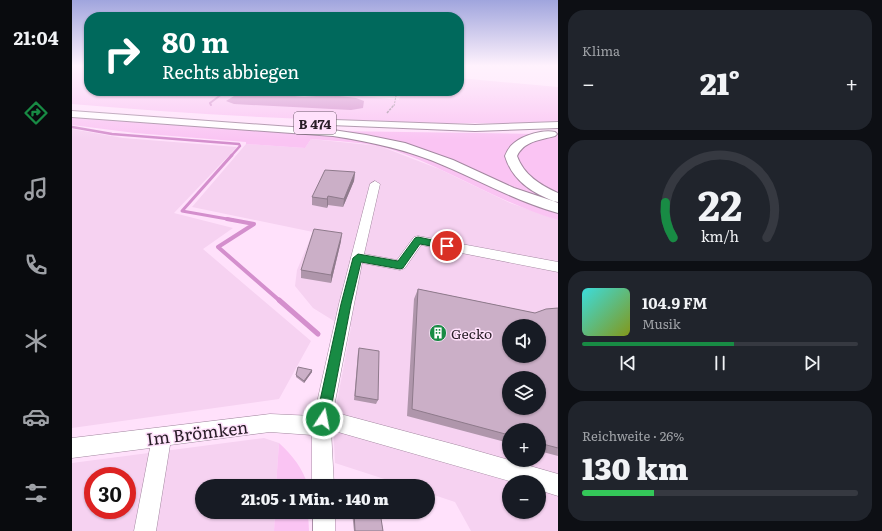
<!DOCTYPE html>
<html lang="de">
<meta charset="utf-8">
<style>
:root{--surface:#171b24;--page:#20242c;--text:#f1f3f6;--muted:#9ea1a6;--line:#363941;--accent:#188b44}
body{margin:0;font-family:Literata,serif;background:var(--page);color:var(--text);height:100vh;display:flex;flex-direction:column;font-size:15px;white-space:nowrap}
*{box-sizing:border-box;margin:0}
p{font-size:13px;color:var(--muted)}
.icon{flex:none;width:22px;height:22px;fill:none;stroke:currentColor;stroke-width:2;stroke-linecap:round;stroke-linejoin:round}
.map{position:relative;flex:1;overflow:hidden}
.details{display:flex;flex-direction:column;gap:10px;padding:10px;background:#0d0f14;width:324px}
.details>*{flex:none}
.banner{position:absolute;left:12px;top:12px;width:380px;height:84px;border-radius:16px;box-shadow:0 1px 3px #0004;background:#00695c;color:#fff;overflow:hidden}
.controls{position:absolute;left:430px;top:319px;display:grid;gap:8px}
.controls a{display:grid;place-items:center;width:44px;height:44px;border-radius:50%;background:var(--surface);box-shadow:0 1px 3px #0004;font-size:20px}
.speed{position:absolute;left:12px;top:467px;display:flex;gap:8px;font-size:20px;font-weight:700;text-align:center}
.speed>*{display:grid;place-content:center;width:52px;height:52px;border-radius:50%;background:var(--surface);box-shadow:0 1px 3px #0004;line-height:1}
.speed .limit{border:6px solid #d22;background:#fff;color:#111}
.pin{position:absolute;display:grid;place-items:center;width:34px;height:34px;color:#fff;margin:-17px;border:2px solid #fff;border-radius:50%;box-shadow:0 1px 4px #0007}
.me{position:absolute;width:44px;margin:-22px;rotate:11deg;stroke-linejoin:round;filter:drop-shadow(0 0 3px #0008)}
.turn{display:flex;align-items:center;gap:14px;height:84px;padding:0 12px;font-size:18px}
.turn .icon{width:52px;height:52px;stroke-width:2.5}
.turn b{display:block;font-size:28px;line-height:34px}
.big{font-size:30px;font-weight:800;line-height:1.1}
.details .widget{flex:1;display:flex;flex-direction:column;justify-content:center;gap:6px;min-width:0;padding:0 14px;border-radius:16px;background:var(--page)}
.details .dial{align-items:center;gap:0}
.dial svg{height:104px;overflow:visible;fill:none;stroke:var(--line);stroke-width:7;stroke-linecap:round;text-anchor:middle}
.dial text{fill:var(--text);stroke:none}
.song{display:flex;align-items:center;gap:12px}
.cover{width:48px;height:48px;border-radius:6px;background:linear-gradient(135deg,hsl(180 70% 55%),hsl(70 70% 35%))}
.played{height:4px;border-radius:2px;background:linear-gradient(90deg,var(--accent) 55%,var(--line) 55%)}
.keys{display:flex;justify-content:space-around;direction:ltr}
.heat{display:flex;justify-content:space-between;align-items:center;font-size:22px;direction:ltr}
.charge{height:6px;border-radius:3px;background:linear-gradient(90deg,#34c759 26%,var(--line) 0)}
.trip{position:absolute;left:123px;top:479px;width:240px;height:40px;border-radius:20px;background:var(--surface);box-shadow:0 1px 3px #0004;font-weight:800;line-height:40px;text-align:center}
main{display:flex;flex:1;min-height:0}
.menu{display:flex;flex-direction:column;width:72px;justify-content:space-around;align-items:center;background:#090b0e;color:var(--muted)}
.menu .icon{width:28px;height:28px}
.menu .active{color:var(--accent)}
.menu b{font-size:18px;color:var(--text)}
.map>svg:first-child{display:block}
.built{fill:#f6d2f1;fill-rule:evenodd}
.green{fill:#fac4f3}
.water{fill:#d48fcd}
.lines{fill:none;stroke-linecap:round;stroke-linejoin:round}
.stream-far4{stroke:#d48fcd;stroke-width:2}
.stream-far3{stroke:#d48fcd;stroke-width:2.5}
.stream-far2{stroke:#d48fcd;stroke-width:3}
.stream-far1{stroke:#d48fcd;stroke-width:4}
.stream{stroke:#d48fcd;stroke-width:5}
.minor-casing{stroke:#a388a0;stroke-width:1}
.highway-casing{stroke:#a388a0;stroke-width:2}
.path-far1{stroke:#a48ea1;stroke-width:1;stroke-dasharray:2 1;stroke-linecap:butt}
.path{stroke:#a48ea1;stroke-width:1.5;stroke-dasharray:2.5 1;stroke-linecap:butt}
.minor{fill:#fff;fill-rule:evenodd}
.highway{fill:#fff;fill-rule:evenodd}
.wall{fill:#af96ab}
.shaded-wall{fill:#8e7a8b}
.building{fill:#cbafc7;stroke:#8e7a8b;fill-rule:evenodd}
.route{fill:#188b44;stroke:#105a2c}
.labels{text-anchor:middle;dominant-baseline:central;stroke-width:3;stroke-linejoin:round;paint-order:stroke}
.shield{fill:#ffe1fb;stroke:#685866;stroke-width:1}
.shield-label{font-size:13px;font-weight:bold;fill:#281d26}
.poi-label{font-size:14px;fill:#281d26;stroke:#ffe1fb;text-anchor:start}
.near-street-label{font-size:17px;fill:#281d26;stroke:#ffe1fb}
</style>
<main>
<nav class="menu">
<b>21:04</b>
<svg class="icon active" aria-label="directions" viewBox="0 0 24 24"><path d="M12 3l9 9-9 9-9-9zM9 14v-3h6M13 9l2 2-2 2"/></svg>
<svg class="icon" aria-label="music" viewBox="0 0 24 24"><path d="M9 18V5l10-2v13"/><circle cx="6" cy="18" r="3"/><circle cx="16" cy="16" r="3"/></svg>
<svg class="icon" aria-label="phone" viewBox="0 0 24 24"><path d="M5 4h4l2 5-3 2q2 4 5 5l2-3 5 2v4C11 20 4 13 5 4z"/></svg>
<svg class="icon" aria-label="climate" viewBox="0 0 24 24"><path d="M12 3v18M4 7l16 10M4 17L20 7"/></svg>
<svg class="icon" aria-label="car" viewBox="0 0 24 24"><path d="M5 17H2v-5l4-1 3-4h7l3 4 3 1v5h-3M9 17h6M6 11h13"/><circle cx="7" cy="17" r="2"/><circle cx="17" cy="17" r="2"/></svg>
<svg class="icon" aria-label="filters" viewBox="0 0 24 24"><path d="M4 7h16M4 17h16"/><circle cx="9" cy="7" r="2"/><circle cx="15" cy="17" r="2"/></svg>
</nav>
<div class="map">
<svg width="486" height="531" viewBox="0 0 486 531">
<rect width="100%" height="100%" fill="#ffe1fb"/>
<path class="built" d="M0,129L51,138L165,147L102,213L161,228L131,249L239,341L207,399L0,428Z
M239,139L307,146L318,150L367,169L438,203L486,220V531H399L383,502L356,493V486H334L263,463L261,423L279,327L262,321L241,308L223,286L225,270L241,232L120,207L174,144L233,148ZM437,326H467V356H437ZM437,378H467V408H437ZM437,430H467V460H437ZM437,482H467V512H437Z
M192,438L207,443L204,486H130V512H203L202,531H0V463ZM21,476H55V510H21Z"/>
<path class="green" d="M0,66H17V91H141L149,94L155,91H242L327,100L330,91H387V78L486,87V123C324,125 162,118 0,104Z
M0,116L231,132L290,139L344,153L486,211V220C427,203 376,168 318,149C293,142 265,141 239,139L233,148L174,144V142L63,133L0,125Z
M263,131L464,134L436,155L486,202V205L472,201L379,161Z
M486,135V196L454,175L444,156C454,139 468,138 486,135Z
M207,443C220,455 231,468 236,486H204Z
M203,512H236L237,531H202Z"/>
<path class="water" d="M166,91H200L222,96L232,97L258,95L284,98L292,101L291,108L279,110L162,104L154,101L162,96L161,95Z"/>
<g class="lines">
<path class="stream-far4" d="M139,105L138,103L150,94L144,91"/>
<path class="stream-far3" d="M0,127L40,134L167,144L168,146L159,156"/>
<path class="stream-far2" d="M160,155L110,211L161,220"/>
<path class="stream-far1" d="M155,219L182,224L146,247L208,301"/>
<path class="stream" d="M207,300L246,334"/>
<defs>
<path id="minor" d="M303,181L308,184L292,254L325,260L342,237L346,236L486,262V272L349,245L333,268L328,270L290,263L261,412L388,446L486,474V496L467,490V482H441L259,430L262,486H240V435L198,432L98,445L84,531H62L78,448L0,458V438L198,414L242,416L267,304L298,184Z
M241,512H263V531H241Z"/>
<path id="highway" d="M0,111L261,130L294,135L333,143L381,160L442,188L481,201C459,192 440,180 433,156C435,151 438,146 442,143C451,135 472,129 483,132L485,134L483,136C468,140 452,141 445,156C452,175 468,185 486,193V202L481,201L486,203V213C446,202 411,182 373,166C337,150 300,142 261,136L0,117Z
M263,120L403,125L486,122V128L403,131L259,125L258,123L259,121Z"/>
</defs>
<use href="#minor" class="minor-casing"/>
<use href="#highway" class="highway-casing"/>
<path class="path-far1" d="M322,106L325,91"/>
<path class="path" d="M315,113L322,105"/>
<use href="#minor" class="minor"/>
<use href="#highway" class="highway"/>
</g>
<path class="wall" d="M283,172L282,181L271,207L256,205L255,208L240,205V197Z
M269,241L259,283L229,278V270Z
M346,289L463,313L486,308V456L467,451V430H437V443L335,416L342,299Z
M287,348L306,400L304,404L282,400L286,352Z
M240,370V372L232,383L224,377V375Z
M280,512H308L311,531H282Z"/>
<path class="shaded-wall" d="M283,172L282,181L271,207L272,199Z
M256,196V205L255,208V199Z
M270,233L269,241L259,283V275Z
M240,370V372L232,383V381Z"/>
<path class="building" d="M253,170L283,172L272,199L256,196L255,199L240,197Z
M242,229L270,233L259,275L229,270Z
M346,289L463,313L474,309L486,308V448L467,443V430H437V435L340,409ZM437,326H467V356H437ZM437,378H467V408H437Z
M287,348L307,351L306,400L283,396Z
M226,367L240,370L232,381L224,375Z
M282,512H308L311,531H283Z"/>
<linearGradient id="sky" x2="0" y2="1"><stop stop-color="#a0a5dd"/><stop offset="0.47" stop-color="#fff2fd"/><stop offset="1" stop-color="#fff2fd" stop-opacity="0"/></linearGradient>
<rect width="486" height="140" fill="url(#sky)"/>
<path class="route" d="M346,237L375,243L379,246L375,249L348,244L331,268L328,269L289,262L279,304L257,419L255,423L251,425L246,423L244,419L269,304L281,258L286,254L326,261L343,238Z"/>
<defs>
<symbol id="building-disc" viewBox="-11 -11 22 22"><circle r="9.5" fill="#188b44" stroke="#ffe1fb"/><path d="M-4-6H4V6H1V3H-1V6H-4ZM-2.5-4.3h1.7v1.8h-1.7ZM.8-4.3h1.7v1.8H.8ZM-2.5-1h1.7V.8h-1.7ZM.8-1h1.7V.8H.8Z" fill="#fff"/></symbol>
</defs>
<g fill-rule="evenodd">
<use href="#building-disc" x="356" y="323" width="20" height="20"/>
</g>
<g class="labels">
<rect class="shield" x="222" y="112" width="42" height="22" rx="3"/>
<g class="shield-label">
<text x="243" y="123">B 474</text>
</g>
<g class="poi-label">
<text x="379" y="333">Gecko</text>
</g>
<g class="near-street-label">
<text transform="translate(125 432) rotate(-7)">Im Brömken</text>
</g>
</g>
</svg>
<div class="controls">
<a><svg class="icon" aria-label="sound" viewBox="0 0 24 24"><path d="M4 9h4l5-4v14l-5-4H4zM17 9q2 3 0 6"/></svg></a>
<a><svg class="icon" aria-label="layers" viewBox="0 0 24 24"><path d="M12 4l9 5-9 5-9-5zM3 14l9 5 9-5"/></svg></a>
<a>+</a>
<a>−</a>
</div>
<div class="speed"><div class="limit">30</div></div>
<div class="pin" style="left:375px;top:246px;background:#d93025"><svg class="icon" aria-label="arrive" viewBox="0 0 24 24"><path d="M6 21V4h12l-3 4 3 4H6"/></svg></div>
<svg class="me" style="left:251px;top:419px" viewBox="-20 -20 40 40"><circle r="17" fill="#188b44" stroke="#fff" stroke-width="3"/><path d="M0-11L8 9 0 5-8 9z" fill="#fff"/></svg>
<div class="trip">21:05 · 1 Min. · 140 m</div>
<div class="banner">
<div class="turn"><svg class="icon" aria-label="right" viewBox="0 0 24 24"><path d="M7 20v-9h11M14 6l5 5-5 5"/></svg><div><b>80 m</b>Rechts abbiegen</div></div>
</div>
</div>
<section class="details">
<div class="widget"><p>Klima</p>
<div class="heat"><a>−</a><b class="big">21°</b><a>+</a></div>
</div>
<div class="widget dial"><svg viewBox="0 0 100 80">
<path d="M14 69A42 42 0 1 1 86 69"/>
<path d="M14 69A42 42 0 0 1 8 42" stroke="#188b44"/>
<text x="50" y="56" font-size="32" font-weight="700">22</text>
<text x="50" y="72" font-size="11">km/h</text>
</svg></div>
<div class="widget">
<div class="song"><i class="cover"></i><div><b>104.9 FM</b><p>Musik</p></div></div>
<div class="played"></div>
<div class="keys"><svg class="icon" aria-label="previous" viewBox="0 0 24 24"><path d="M18 5L8 12l10 7zM5 5v14"/></svg><svg class="icon" aria-label="pause" viewBox="0 0 24 24"><path d="M8 5v14M16 5v14"/></svg><svg class="icon" aria-label="next" viewBox="0 0 24 24"><path d="M6 5l10 7-10 7zM19 5v14"/></svg></div>
</div>
<div class="widget"><p>Reichweite · 26%</p><b class="big">130 km</b><div class="charge"></div></div>
</section>
</main>
